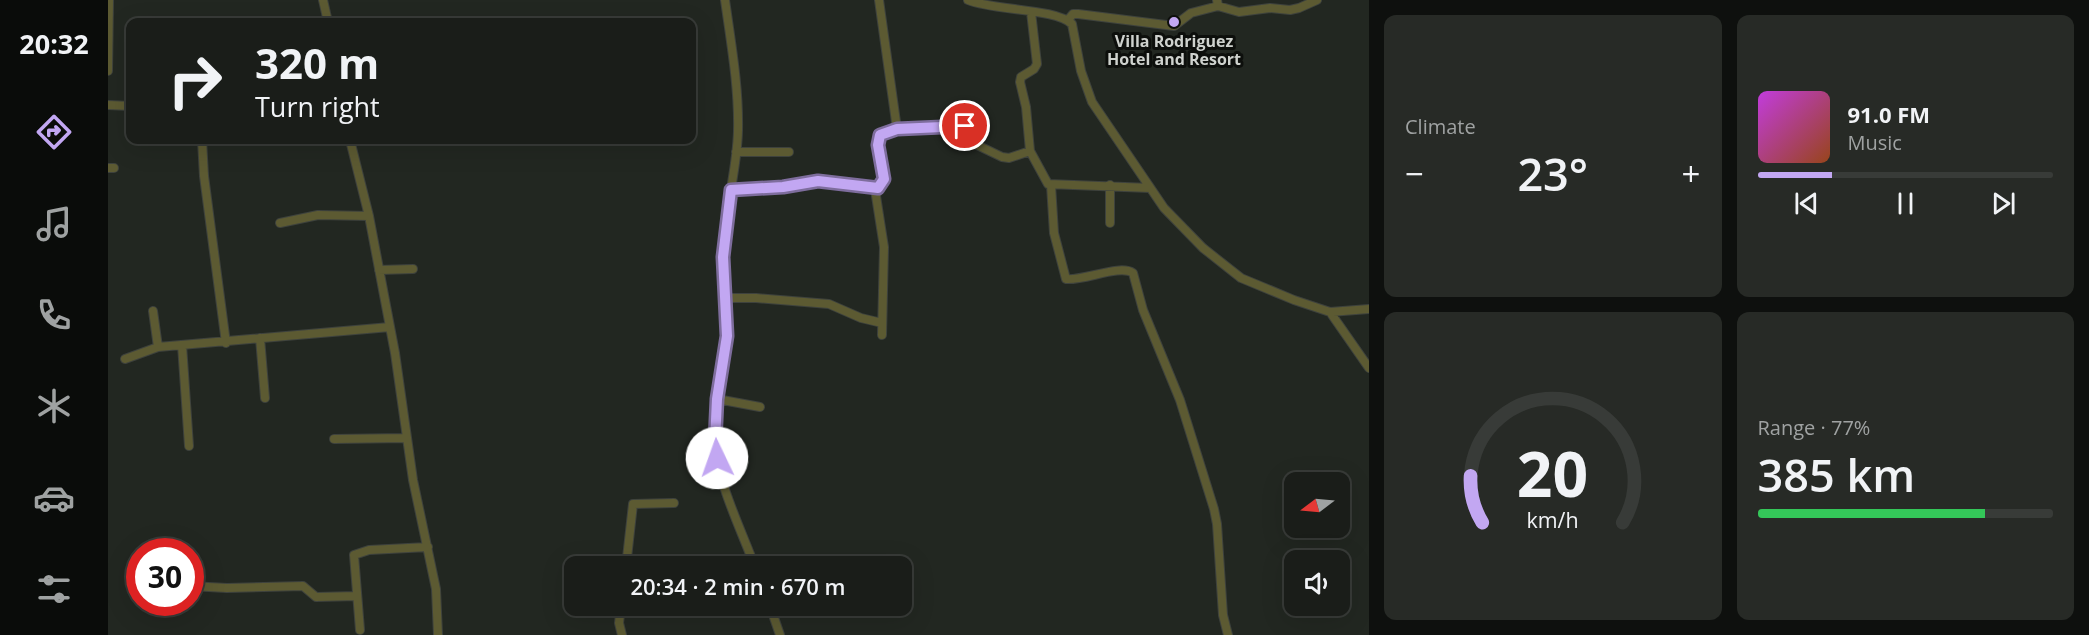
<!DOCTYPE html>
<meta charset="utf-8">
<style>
:root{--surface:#1a1d19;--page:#272a26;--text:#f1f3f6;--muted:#9fa2a2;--line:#383b38;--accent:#c2a7f2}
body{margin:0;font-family:"Open Sans",sans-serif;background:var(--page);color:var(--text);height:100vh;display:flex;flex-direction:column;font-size:22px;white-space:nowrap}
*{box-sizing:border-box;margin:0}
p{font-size:20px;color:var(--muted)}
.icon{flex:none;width:33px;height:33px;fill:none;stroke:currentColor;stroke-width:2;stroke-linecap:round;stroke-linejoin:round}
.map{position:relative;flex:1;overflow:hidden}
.sheet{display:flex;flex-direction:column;gap:15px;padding:15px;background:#0e100e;width:720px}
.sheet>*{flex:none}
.hud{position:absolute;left:18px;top:18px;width:570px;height:126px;border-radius:12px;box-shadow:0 6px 24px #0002,0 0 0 2px var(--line);background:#1a1d19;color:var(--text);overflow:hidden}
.needle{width:39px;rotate:254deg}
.tools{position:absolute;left:1176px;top:472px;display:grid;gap:12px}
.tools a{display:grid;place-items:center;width:66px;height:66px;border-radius:12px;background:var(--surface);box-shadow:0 6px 24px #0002,0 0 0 2px var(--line);font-size:30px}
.speed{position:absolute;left:18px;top:538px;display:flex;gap:12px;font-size:30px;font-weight:700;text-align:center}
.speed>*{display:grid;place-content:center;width:78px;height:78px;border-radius:50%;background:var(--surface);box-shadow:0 6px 24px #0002,0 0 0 2px var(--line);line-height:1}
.speed .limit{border:9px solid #d22;background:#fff;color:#111}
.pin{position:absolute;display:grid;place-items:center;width:51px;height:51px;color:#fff;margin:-26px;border:3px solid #fff;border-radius:50%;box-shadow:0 2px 6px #0007}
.me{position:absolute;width:66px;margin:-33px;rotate:357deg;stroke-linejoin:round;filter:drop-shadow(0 0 4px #0008)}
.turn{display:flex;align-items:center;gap:21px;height:126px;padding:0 30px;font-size:27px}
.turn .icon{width:78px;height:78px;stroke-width:2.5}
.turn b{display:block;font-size:42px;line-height:51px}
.big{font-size:45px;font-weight:600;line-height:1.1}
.sheet .tile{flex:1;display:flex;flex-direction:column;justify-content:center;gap:9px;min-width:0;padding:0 21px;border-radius:12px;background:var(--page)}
.sheet .dial{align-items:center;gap:0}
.dial svg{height:156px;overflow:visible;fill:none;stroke:var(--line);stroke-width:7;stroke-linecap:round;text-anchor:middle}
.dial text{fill:var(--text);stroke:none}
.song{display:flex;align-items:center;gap:18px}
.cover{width:72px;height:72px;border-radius:9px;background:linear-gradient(135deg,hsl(290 70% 55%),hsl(20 70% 35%))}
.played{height:6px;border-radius:3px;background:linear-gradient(90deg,var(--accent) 25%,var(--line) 25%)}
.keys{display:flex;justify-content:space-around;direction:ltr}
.heat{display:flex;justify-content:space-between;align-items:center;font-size:33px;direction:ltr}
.charge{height:9px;border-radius:4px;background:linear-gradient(90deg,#34c759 77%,var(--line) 0)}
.sheet .tiles{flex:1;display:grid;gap:15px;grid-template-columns:repeat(2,1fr)}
.trip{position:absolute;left:456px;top:556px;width:348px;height:60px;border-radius:12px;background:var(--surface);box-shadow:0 6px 24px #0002,0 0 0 2px var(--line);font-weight:600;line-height:60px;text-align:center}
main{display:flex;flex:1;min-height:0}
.tab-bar{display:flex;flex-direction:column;width:108px;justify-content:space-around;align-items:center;background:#0a0c0a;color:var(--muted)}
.tab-bar .icon{width:42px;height:42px}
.tab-bar .selected{color:var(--accent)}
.tab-bar b{font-size:27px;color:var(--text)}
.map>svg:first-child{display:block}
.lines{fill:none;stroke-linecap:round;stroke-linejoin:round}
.minor-casing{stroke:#3e423d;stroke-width:10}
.minor{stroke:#5c5a32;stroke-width:8}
.route-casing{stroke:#7e6d9d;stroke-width:15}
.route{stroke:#c2a7f2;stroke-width:10}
.poi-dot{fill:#c2a7f2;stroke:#0d0f0c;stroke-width:2}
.labels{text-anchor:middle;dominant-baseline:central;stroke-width:6;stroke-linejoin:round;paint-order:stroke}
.poi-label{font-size:16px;font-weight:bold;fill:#cfd2ce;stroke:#0d0f0c}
</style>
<main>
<nav class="tab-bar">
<b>20:32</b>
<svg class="icon selected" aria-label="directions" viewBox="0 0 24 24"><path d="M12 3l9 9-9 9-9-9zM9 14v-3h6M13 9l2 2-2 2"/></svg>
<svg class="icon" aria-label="music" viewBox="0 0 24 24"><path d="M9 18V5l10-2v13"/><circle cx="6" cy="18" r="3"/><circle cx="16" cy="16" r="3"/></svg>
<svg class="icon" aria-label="phone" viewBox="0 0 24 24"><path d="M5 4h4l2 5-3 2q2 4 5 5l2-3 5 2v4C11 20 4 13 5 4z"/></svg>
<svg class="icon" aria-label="climate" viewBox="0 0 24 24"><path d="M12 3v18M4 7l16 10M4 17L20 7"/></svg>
<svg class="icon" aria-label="car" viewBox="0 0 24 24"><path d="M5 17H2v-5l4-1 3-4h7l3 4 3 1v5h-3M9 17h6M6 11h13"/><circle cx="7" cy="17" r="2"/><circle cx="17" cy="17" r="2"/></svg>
<svg class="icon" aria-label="filters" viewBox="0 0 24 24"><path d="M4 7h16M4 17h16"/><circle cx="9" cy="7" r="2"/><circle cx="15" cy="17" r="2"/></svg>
</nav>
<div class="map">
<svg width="1261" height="635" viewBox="0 0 1261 635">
<rect width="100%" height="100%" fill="#222721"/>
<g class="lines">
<defs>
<path id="minor" d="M215,0L220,22
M617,0C623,43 631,87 630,131C629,173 615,215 615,257C615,284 621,311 619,338C616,373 606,407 607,442C609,482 633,529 647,567
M771,0L789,129L857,126L862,130L869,145L894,157L901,158L922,151
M860,0C886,11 947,8 964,24L973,71L984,102L1056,208L1095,248L1133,278L1186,300L1222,312L1261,309
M1110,6L1131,12L1162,8L1182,10L1191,8L1209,0
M923,12L929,64L926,69L913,77L912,82L918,107L922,151L940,184L1042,188
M960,20L965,14H970L1066,26L1083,13L1110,6L1109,0
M0,71L1,0
M0,105L22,106
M94,140L96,176L118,343
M242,140L261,216L287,353L305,480L328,589L330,635
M628,152H681
M0,168H6
M943,185L946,233L958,279C976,281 1012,264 1025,273L1035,310L1072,400L1106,509L1109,524L1115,615L1120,635
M1002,185V223
M623,190L675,187L709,181L770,188
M172,223L210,215L261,216
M271,270L305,269
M618,298H648L721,304L753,318L774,323
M45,311L50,347
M1222,312L1261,368
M774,335L776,247L768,196L770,188L776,179C775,170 766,143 771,136C775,131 783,130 789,129
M152,338L157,398
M74,345L81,446
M17,359L50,347L282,327
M609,399L652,407
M226,439L298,438
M518,567L525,504L566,503
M29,582H32
M82,586L119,588L195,586L208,597L249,596
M513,606L511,623L514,635
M662,606L672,635
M252,630L246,555L261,550L320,547"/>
</defs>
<use href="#minor" class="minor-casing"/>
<use href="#minor" class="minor"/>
</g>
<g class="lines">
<defs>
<path id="route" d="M609,458L607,442L609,399L619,336L615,257L623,190L675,187L710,181L770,188L776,179L770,145L772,135L789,129L857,126"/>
</defs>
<use href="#route" class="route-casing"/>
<use href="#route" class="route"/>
</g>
<circle class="poi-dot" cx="1066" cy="22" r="6"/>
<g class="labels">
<g class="poi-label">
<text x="1066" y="41">Villa Rodriguez<tspan x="1066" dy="18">Hotel and Resort</tspan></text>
</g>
</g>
</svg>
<div class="tools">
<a><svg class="needle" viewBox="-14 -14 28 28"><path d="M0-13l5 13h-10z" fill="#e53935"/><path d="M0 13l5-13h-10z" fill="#9fa2a2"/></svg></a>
<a><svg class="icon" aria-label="sound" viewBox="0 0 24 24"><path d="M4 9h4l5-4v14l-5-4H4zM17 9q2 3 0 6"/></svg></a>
</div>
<div class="speed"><div class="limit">30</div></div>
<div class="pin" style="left:857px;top:126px;background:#d93025"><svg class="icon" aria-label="arrive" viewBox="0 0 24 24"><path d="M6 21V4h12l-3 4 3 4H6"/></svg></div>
<svg class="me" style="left:609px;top:458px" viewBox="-20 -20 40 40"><circle r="19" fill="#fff"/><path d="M0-13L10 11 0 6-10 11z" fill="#c2a7f2"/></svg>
<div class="trip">20:34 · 2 min · 670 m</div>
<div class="hud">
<div class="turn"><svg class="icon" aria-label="right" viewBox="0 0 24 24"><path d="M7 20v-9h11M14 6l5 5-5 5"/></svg><div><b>320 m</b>Turn right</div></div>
</div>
</div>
<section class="sheet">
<div class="tiles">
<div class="tile"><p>Climate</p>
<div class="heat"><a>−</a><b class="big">23°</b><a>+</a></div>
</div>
<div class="tile">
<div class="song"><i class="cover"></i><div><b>91.0 FM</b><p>Music</p></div></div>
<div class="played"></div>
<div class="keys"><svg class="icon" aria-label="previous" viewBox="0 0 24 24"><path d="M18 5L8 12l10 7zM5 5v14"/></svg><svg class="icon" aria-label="pause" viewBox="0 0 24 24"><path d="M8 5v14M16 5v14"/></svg><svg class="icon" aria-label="next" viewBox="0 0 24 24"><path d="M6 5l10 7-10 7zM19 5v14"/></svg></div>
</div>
<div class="tile dial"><svg viewBox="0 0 100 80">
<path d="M14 69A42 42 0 1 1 86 69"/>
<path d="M14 69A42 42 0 0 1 8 45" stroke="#c2a7f2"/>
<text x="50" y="56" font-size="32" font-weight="700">20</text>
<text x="50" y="72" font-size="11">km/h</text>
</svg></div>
<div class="tile"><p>Range · 77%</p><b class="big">385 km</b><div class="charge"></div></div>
</div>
</section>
</main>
